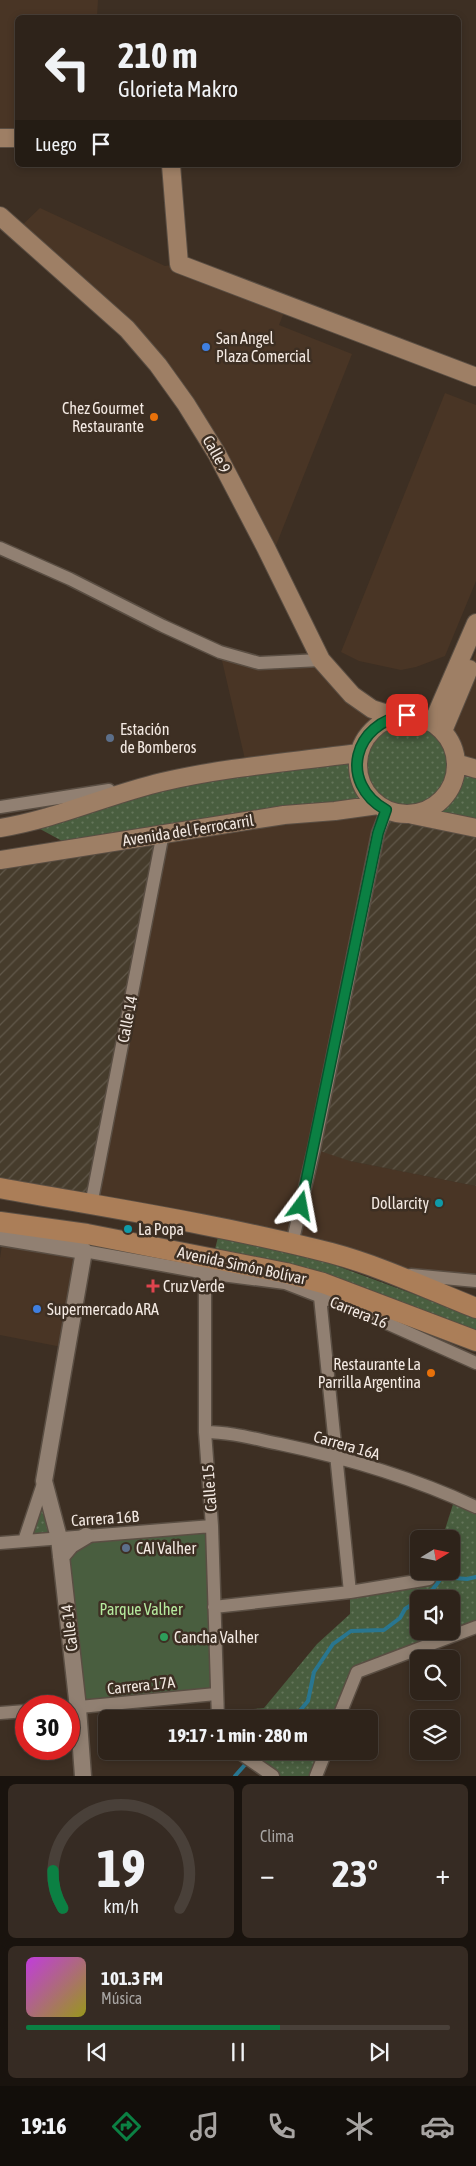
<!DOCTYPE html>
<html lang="es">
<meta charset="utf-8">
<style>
:root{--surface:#2e231a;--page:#362b23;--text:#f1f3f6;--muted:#a7a4a2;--line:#494039;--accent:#0b8043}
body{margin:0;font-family:"Asap Condensed",sans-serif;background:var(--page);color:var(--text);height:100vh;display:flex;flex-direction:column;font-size:19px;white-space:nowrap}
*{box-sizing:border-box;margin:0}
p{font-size:16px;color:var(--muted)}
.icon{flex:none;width:28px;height:28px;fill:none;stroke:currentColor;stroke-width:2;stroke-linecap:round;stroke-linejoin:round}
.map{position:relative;height:1776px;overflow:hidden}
.side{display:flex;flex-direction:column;gap:8px;padding:8px;background:#19130e;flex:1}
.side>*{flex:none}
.hud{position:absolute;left:15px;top:15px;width:446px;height:152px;border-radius:8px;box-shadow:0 2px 8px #0003,0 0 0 1px var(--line);background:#2e231a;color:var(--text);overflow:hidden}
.needle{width:32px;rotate:80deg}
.buttons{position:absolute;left:410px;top:1530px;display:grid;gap:10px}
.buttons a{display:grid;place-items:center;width:50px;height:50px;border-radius:8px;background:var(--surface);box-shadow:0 2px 8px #0003,0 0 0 1px var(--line);font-size:25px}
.speed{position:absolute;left:15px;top:1695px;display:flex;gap:10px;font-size:25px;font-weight:700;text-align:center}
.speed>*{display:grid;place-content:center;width:65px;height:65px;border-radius:50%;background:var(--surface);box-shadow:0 2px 8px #0003,0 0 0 1px var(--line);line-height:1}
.speed .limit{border:8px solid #d22;background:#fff;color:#111}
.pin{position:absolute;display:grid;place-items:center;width:42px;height:42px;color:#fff;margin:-21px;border-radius:10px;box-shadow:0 2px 8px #0006}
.me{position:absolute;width:55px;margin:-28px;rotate:13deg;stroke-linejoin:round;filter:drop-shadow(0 0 4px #0008)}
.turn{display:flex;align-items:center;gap:18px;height:105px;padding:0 20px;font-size:22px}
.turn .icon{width:65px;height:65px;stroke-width:2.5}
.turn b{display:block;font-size:35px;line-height:42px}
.then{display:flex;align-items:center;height:48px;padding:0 20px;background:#0003;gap:10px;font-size:19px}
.big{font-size:38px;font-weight:700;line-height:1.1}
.side .card{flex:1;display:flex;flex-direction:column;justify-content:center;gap:8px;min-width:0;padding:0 18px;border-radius:8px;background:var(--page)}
.side .dial{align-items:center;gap:0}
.dial svg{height:130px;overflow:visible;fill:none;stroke:var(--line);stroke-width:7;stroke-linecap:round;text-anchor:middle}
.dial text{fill:var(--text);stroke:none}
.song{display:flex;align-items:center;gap:15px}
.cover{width:60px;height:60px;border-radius:8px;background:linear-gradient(135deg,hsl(290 70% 55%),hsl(60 70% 35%))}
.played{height:5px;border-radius:2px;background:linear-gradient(90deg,var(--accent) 60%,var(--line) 60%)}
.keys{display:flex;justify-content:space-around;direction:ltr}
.heat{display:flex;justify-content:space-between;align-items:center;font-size:28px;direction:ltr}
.side .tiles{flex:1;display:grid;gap:8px;grid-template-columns:1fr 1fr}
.card:last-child{grid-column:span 2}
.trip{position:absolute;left:98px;top:1710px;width:280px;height:50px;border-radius:8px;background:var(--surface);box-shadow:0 2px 8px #0003,0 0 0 1px var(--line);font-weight:700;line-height:50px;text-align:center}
.menu{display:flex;height:80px;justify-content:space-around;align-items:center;background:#120e0a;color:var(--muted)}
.menu .icon{width:35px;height:35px}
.menu .selected{color:var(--accent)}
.menu b{font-size:22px;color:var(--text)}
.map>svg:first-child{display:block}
.built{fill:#493525}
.industrial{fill:url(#industrial-furrows)}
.grass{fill:url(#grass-dots);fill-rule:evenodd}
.park{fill:#495e3f}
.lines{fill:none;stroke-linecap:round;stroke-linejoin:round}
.stream{stroke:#297690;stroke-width:4}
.minor-casing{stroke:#5a4e43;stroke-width:15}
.tertiary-casing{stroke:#5a4e43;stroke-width:19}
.secondary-casing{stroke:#5a4e43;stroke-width:20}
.primary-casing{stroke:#5a4e43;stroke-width:22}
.minor{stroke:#918072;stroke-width:12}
.tertiary{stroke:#918072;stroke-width:16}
.secondary{stroke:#9e7f65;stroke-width:18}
.primary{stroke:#ab7e58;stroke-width:20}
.route-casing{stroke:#07532c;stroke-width:12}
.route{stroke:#0b8043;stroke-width:9}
.shop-dot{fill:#3f7fe0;stroke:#3d2f23;stroke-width:2}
.food-dot{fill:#e8710a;stroke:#3d2f23;stroke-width:2}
.service-dot{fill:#5c6f8a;stroke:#3d2f23;stroke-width:2}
.culture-dot{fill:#0f9aa8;stroke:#3d2f23;stroke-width:2}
.health-dot{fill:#e0444e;stroke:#3d2f23;stroke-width:2}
.leisure-dot{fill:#2e9e5b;stroke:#3d2f23;stroke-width:2}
.labels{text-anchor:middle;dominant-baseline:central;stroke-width:5;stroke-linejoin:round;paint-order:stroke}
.poi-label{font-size:16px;fill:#f3e9e2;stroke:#3d2f23;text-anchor:start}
.street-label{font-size:16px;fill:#f3e9e2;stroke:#3d2f23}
.park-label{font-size:16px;fill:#b6ea9e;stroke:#3d2f23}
</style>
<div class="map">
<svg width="476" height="1776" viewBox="0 0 476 1776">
<defs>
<pattern id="industrial-furrows" width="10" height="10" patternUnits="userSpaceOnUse" patternTransform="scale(1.25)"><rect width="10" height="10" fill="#463c2c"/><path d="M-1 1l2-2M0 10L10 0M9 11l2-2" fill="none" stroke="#61584a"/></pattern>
<pattern id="grass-dots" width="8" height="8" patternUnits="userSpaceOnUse" patternTransform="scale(1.25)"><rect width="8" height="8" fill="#495e3f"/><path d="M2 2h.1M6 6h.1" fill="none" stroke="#64755a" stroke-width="1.8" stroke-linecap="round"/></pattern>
</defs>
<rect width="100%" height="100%" fill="#3d2f23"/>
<path class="built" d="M0,0H98L97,17L18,18L17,138H0Z
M40,208L165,266L179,264L287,305L279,325L352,354L271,558L158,365L17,230Z
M445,393L476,405V581L445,656L416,667L401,670L359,661L341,652Z
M220,652L259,663L321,660L394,716L358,753L247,768Z
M476,652V769L456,763L443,731Z
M387,810L350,1161L476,1186V1281L390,1273L91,1205L163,833Z
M3,1238L84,1251L67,1348L0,1335V1258Z"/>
<path class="industrial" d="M387,810L476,828V1186L350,1161L314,1149Z
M163,833L91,1205L0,1188V860Z"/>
<path class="grass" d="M407,715C435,719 452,734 456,763L476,769V828L387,810L75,848L29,823L161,782L358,753C369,729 380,718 407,715Z
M218,1237L329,1263L476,1317V1333L215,1249Z
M44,1481L59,1538L24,1541Z
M455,1498L476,1507V1627L357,1672L338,1719H218V1713L264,1708L317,1644L350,1614V1592L429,1579L431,1571H451V1539H442ZM419,1599H451V1631H419Z
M237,1751H326L316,1776H273Z"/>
<path class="park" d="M212,1526L216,1694L78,1708L59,1538Z"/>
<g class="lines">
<path class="stream" d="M421,1599L433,1589L442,1577L467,1579L476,1577
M293,1719L308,1701L314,1672L333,1644L351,1631L384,1630L400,1618L405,1609L419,1600
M235,1776L257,1751"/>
<defs>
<path id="minor" d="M0,548L70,579L163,626L220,652L259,663L321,660
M0,807L109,790
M91,1205L163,833
M292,1244L314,1149L378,833L387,810
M84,1251L206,1273L285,1283L373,1317L476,1363
M205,1257V1432L212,1526L218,1719
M411,1275L476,1281
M320,1297L350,1592
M205,1432C231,1432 255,1439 280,1444C347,1458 414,1478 476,1507
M24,1541L44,1481
M0,1543L212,1526
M214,1607L350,1592L429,1579
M69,1708L216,1694
M0,1713L26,1711
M338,1719L357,1672L476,1627
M237,1751L273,1776
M316,1776L326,1751"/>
<path id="tertiary" d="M0,1237L84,1251L44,1481L59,1538L78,1708L83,1776
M61,1557L71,1545L86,1536"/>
<path id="secondary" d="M0,138H18
M171,165L179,264L476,377
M0,216L127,329L158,365L186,404L217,454L266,548L321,660L352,695L372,709L394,716
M358 765a49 49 0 1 1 98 0a49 49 0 1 1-98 0Z
M433,722L476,623
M443,731L469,669
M456,763L476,769
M413,815L476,828
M0,828C56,819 107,795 162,782C226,767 293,762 358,753
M0,860L284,815L335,811L378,805"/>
<path id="primary" d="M0,1188C110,1208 222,1225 331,1253C380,1266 428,1289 476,1308
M0,1222L87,1234L286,1273L323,1283L476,1341"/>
</defs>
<use href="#minor" class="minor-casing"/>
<use href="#tertiary" class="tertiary-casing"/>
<use href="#secondary" class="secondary-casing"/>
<use href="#primary" class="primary-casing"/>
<use href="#minor" class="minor"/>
<use href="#tertiary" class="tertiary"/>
<use href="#secondary" class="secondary"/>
<use href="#primary" class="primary"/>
</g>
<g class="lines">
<defs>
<path id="route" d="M301,1206L378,833L386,810C338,783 353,722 407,715"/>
</defs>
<use href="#route" class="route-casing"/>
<use href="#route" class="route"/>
</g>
<g class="shop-dot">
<circle cx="206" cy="347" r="5"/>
<circle cx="37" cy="1309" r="5"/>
</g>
<g class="food-dot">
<circle cx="154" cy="417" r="5"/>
<circle cx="431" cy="1373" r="5"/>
</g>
<g class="service-dot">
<circle cx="110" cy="738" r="5"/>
<circle cx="126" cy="1548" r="5"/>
</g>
<g class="culture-dot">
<circle cx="439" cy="1203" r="5"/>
<circle cx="128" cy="1229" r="5"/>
</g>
<path class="health-dot" d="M150.5 1278.5h5v5h5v5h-5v5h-5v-5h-5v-5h5z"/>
<circle class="leisure-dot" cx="164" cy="1637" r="5"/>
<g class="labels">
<g class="poi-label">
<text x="216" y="338">San Angel<tspan x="216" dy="18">Plaza Comercial</tspan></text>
<text x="144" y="408" text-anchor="end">Chez Gourmet<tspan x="144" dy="18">Restaurante</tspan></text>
<text x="120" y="729">Estación<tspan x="120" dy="18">de Bomberos</tspan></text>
<text x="429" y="1203" text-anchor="end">Dollarcity</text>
<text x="138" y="1229">La Popa</text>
<text x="163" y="1286">Cruz Verde</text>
<text x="47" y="1309">Supermercado ARA</text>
<text x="421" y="1364" text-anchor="end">Restaurante La<tspan x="421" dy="18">Parrilla Argentina</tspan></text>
<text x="136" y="1548">CAI Valher</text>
<text x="174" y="1637">Cancha Valher</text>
</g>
<g class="street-label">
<text transform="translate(217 454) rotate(61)">Calle 9</text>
<text transform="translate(188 830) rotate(-9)">Avenida del Ferrocarril</text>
<text transform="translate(127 1019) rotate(-79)">Calle 14</text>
<text transform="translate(242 1265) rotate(12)">Avenida Simón Bolívar</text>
<text transform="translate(359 1312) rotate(22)">Carrera 16</text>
<text transform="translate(347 1445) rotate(16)">Carrera 16A</text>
<text transform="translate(209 1488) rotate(-94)">Calle 15</text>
<text transform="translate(105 1518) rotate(-4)">Carrera 16B</text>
<text transform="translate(69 1628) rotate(-97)">Calle 14</text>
<text transform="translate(141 1685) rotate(-6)">Carrera 17A</text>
</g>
<g class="park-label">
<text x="141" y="1609">Parque Valher</text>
</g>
</g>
</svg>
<div class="buttons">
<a><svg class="needle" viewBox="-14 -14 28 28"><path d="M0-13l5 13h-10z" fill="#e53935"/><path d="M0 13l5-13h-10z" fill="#a7a4a2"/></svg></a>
<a><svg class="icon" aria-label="sound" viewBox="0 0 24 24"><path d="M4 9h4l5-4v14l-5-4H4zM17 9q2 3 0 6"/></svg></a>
<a><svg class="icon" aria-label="search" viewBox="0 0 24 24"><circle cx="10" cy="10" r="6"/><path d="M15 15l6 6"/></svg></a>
<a><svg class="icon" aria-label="layers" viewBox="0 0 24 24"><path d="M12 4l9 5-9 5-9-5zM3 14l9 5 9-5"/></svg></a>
</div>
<div class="speed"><div class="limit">30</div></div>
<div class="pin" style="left:407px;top:715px;background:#d93025"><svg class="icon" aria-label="arrive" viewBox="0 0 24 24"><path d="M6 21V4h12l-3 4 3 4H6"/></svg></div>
<svg class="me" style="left:301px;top:1206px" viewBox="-20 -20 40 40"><path d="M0-17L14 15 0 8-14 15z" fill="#0b8043" stroke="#fff" stroke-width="4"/></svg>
<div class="trip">19:17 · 1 min · 280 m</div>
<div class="hud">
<div class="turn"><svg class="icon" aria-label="left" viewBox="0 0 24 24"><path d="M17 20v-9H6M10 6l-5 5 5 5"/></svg><div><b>210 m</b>Glorieta Makro</div></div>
<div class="then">Luego<svg class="icon" aria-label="arrive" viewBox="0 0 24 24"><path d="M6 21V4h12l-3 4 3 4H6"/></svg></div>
</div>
</div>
<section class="side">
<div class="tiles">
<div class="card dial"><svg viewBox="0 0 100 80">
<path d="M14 69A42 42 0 1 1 86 69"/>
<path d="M14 69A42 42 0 0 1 8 46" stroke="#0b8043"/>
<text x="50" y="56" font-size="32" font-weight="700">19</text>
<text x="50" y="72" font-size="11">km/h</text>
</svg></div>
<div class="card"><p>Clima</p>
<div class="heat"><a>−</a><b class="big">23°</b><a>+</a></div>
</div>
<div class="card">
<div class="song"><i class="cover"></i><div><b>101.3 FM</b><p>Música</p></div></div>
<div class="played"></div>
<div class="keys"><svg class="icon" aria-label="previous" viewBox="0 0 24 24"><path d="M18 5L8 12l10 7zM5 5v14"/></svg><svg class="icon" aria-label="pause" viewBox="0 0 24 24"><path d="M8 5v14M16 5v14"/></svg><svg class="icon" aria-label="next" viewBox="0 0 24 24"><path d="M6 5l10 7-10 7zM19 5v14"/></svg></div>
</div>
</div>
</section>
<nav class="menu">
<b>19:16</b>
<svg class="icon selected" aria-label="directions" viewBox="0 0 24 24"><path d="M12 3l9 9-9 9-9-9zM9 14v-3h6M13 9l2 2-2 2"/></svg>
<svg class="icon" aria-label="music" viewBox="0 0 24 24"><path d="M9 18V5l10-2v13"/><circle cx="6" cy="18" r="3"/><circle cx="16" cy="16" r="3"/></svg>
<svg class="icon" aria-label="phone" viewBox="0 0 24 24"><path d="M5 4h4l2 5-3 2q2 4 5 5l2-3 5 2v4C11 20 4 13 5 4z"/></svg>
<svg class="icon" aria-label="climate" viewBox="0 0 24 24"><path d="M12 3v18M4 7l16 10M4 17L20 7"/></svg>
<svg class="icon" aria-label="car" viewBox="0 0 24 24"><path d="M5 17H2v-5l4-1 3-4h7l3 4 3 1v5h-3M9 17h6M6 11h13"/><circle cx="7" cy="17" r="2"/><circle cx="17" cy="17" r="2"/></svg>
</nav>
